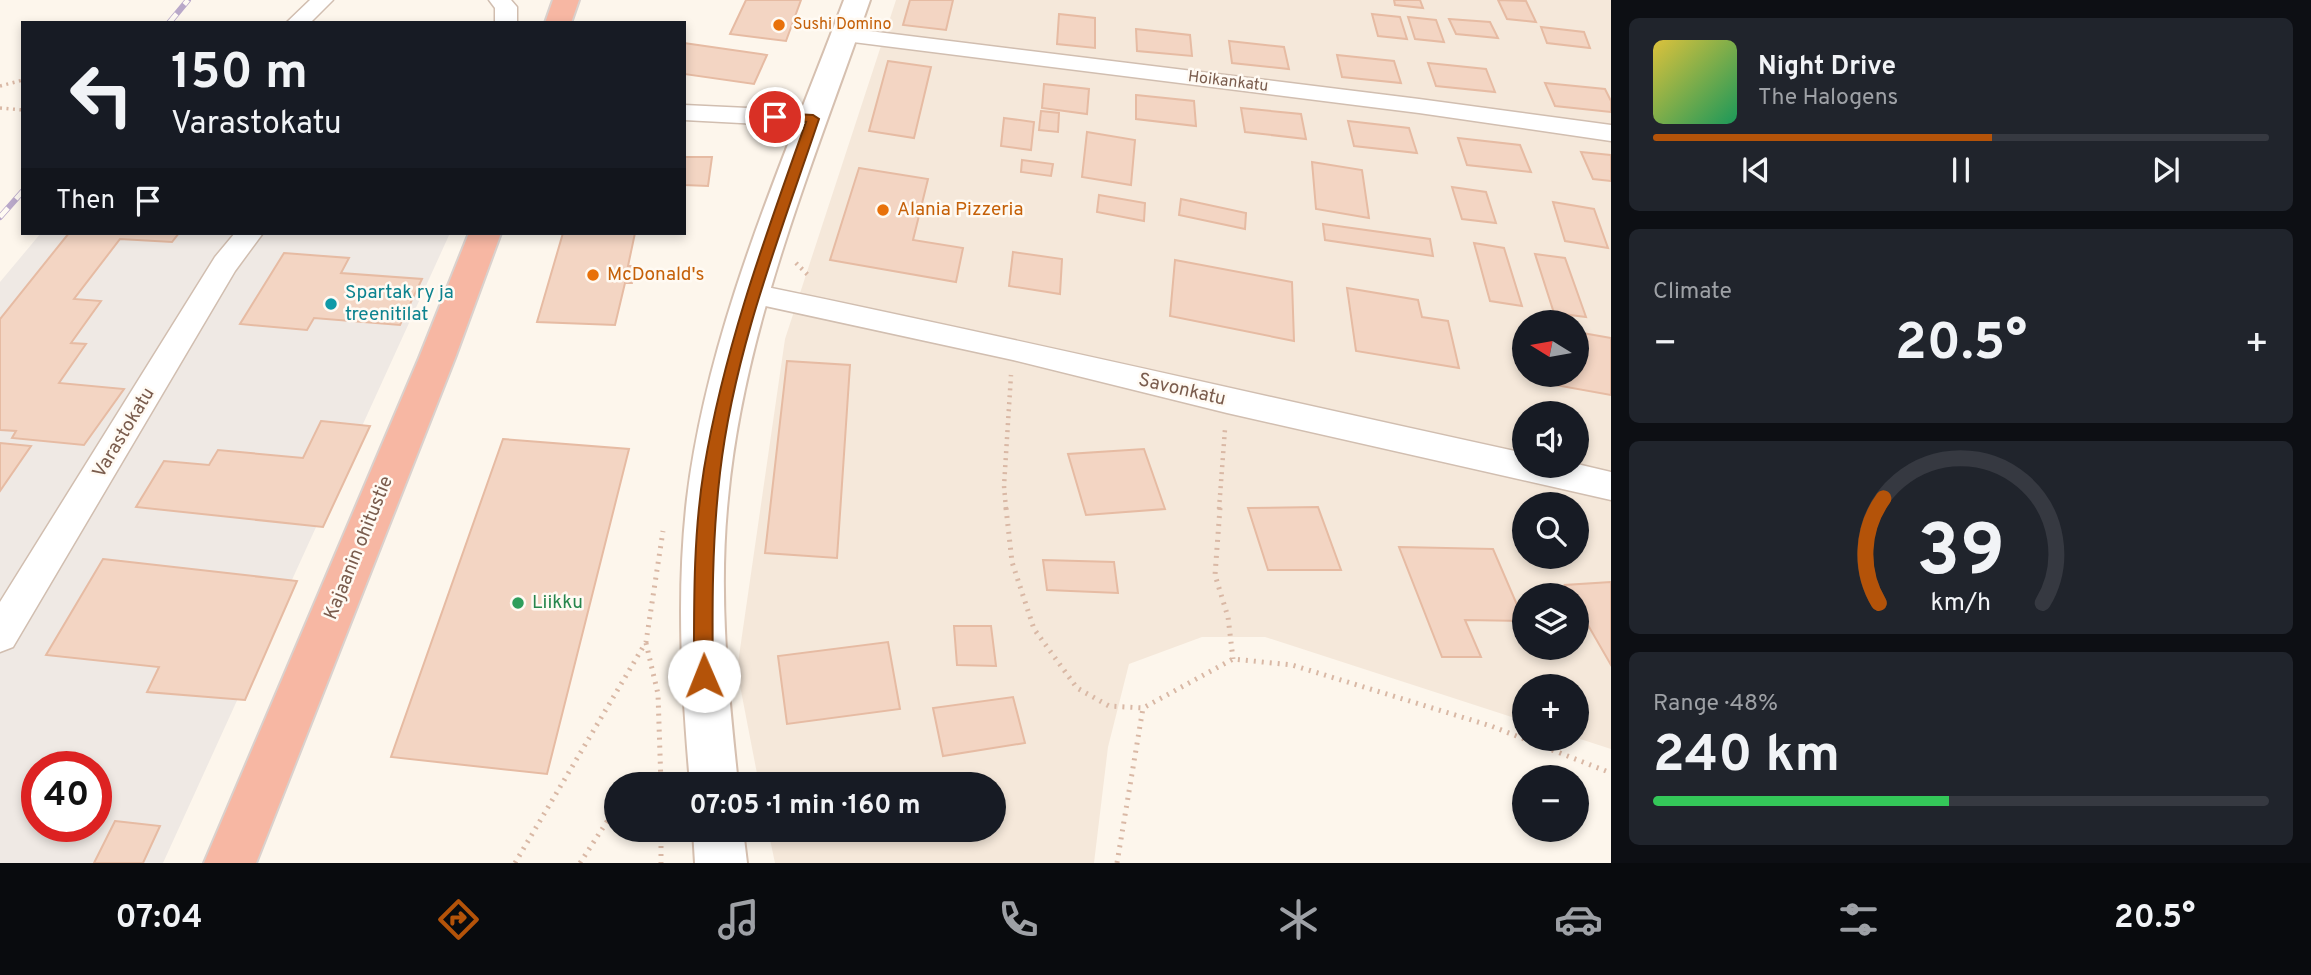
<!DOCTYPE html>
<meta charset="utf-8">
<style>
:root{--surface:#171b24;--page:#20242c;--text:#f1f3f6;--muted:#9ea1a6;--line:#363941;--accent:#b45309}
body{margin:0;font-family:Overpass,sans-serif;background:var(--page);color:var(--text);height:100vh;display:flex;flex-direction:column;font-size:26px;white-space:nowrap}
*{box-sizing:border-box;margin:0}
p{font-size:23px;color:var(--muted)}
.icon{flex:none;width:38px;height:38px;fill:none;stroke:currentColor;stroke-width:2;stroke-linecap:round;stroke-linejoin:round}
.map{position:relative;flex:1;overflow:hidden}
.details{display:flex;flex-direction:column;gap:18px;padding:18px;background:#0d0f14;width:700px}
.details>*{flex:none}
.top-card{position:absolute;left:21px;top:21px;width:665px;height:214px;border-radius:0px;box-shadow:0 4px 10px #0003;background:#171b24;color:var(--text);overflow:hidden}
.needle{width:46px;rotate:281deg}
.buttons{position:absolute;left:1512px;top:310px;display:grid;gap:14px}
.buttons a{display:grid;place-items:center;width:77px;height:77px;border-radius:50%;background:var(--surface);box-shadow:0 4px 10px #0003;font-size:35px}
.speed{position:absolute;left:21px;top:751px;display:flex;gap:14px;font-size:35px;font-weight:700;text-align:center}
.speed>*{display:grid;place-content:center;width:91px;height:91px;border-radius:50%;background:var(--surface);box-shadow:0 4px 10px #0003;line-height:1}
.speed .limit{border:10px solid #d22;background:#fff;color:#111}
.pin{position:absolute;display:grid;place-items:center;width:60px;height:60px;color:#fff;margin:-30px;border:4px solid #fff;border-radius:50%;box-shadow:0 2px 7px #0007}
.me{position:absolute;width:77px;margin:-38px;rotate:359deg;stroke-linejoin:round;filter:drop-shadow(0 0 5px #0008)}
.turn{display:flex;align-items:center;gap:24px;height:147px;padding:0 35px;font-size:32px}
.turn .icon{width:91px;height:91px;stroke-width:2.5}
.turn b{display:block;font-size:49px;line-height:60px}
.then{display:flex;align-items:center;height:66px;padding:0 35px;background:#0003;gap:14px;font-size:26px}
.big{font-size:52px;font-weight:700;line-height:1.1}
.details .tile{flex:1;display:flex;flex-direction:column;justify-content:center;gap:10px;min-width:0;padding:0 24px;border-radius:10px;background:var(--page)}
.details .dial{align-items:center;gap:0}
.dial svg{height:182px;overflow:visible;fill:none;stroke:var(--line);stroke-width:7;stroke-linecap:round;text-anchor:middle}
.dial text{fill:var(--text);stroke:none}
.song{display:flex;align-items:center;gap:21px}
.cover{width:84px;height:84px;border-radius:10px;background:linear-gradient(135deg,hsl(50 70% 55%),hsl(150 70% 35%))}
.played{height:7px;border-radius:4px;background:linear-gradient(90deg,var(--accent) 55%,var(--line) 55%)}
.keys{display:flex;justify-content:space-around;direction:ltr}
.heat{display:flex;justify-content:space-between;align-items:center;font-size:38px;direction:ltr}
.charge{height:10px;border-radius:5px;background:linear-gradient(90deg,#34c759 48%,var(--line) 0)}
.trip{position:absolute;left:604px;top:772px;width:402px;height:70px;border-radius:35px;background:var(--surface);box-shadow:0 4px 10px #0003;font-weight:700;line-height:70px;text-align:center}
.menu{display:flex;height:112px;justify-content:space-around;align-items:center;background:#090b0e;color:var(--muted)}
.menu .icon{width:49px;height:49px}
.menu .selected{color:var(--accent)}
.menu b{font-size:32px;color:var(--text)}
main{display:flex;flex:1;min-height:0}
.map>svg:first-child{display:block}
.residential{fill:#f5e8da;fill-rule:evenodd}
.industrial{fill:#efe9e4;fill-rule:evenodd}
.building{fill:#f3d5c3;stroke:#e6bba3;stroke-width:2}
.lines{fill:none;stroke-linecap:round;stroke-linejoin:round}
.street-casing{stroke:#d1beb0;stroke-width:3}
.secondary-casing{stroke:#d6c0b0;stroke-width:4}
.highway-casing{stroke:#dad1cd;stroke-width:4}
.path-far2{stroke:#d9b8a5;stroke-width:3.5;stroke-dasharray:2 4.5;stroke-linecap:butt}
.path-far1{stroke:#d9b8a5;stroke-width:4.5;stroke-dasharray:2 5;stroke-linecap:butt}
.path{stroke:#d9b8a5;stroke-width:5;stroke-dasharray:2 6;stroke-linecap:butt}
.street{fill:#fff;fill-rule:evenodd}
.secondary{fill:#fff;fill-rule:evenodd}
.highway{fill:#f7b7a3;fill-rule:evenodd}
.rail-casing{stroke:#b9a8c9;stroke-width:6}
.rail{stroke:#fffaf3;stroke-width:4.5;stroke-dasharray:12;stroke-linecap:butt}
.route{fill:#b45309;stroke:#753606;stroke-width:2}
.food-dot{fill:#e8710a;stroke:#fffaf3;stroke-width:2.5}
.culture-dot{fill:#0f9aa8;stroke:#fffaf3;stroke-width:2.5}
.leisure-dot{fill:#2e9e5b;stroke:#fffaf3;stroke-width:2.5}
.labels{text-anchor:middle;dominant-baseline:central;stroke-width:5;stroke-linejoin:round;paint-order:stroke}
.far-food-label{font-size:16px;fill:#c56008;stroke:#fffaf3;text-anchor:start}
.far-street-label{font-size:16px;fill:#7a5c4d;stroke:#fffaf3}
.food-label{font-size:19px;fill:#c56008;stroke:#fffaf3;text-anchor:start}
.culture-label{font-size:19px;fill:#0d838f;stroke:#fffaf3;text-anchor:start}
.street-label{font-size:19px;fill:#7a5c4d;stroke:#fffaf3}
.leisure-label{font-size:19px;fill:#27864d;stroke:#fffaf3;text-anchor:start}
</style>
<main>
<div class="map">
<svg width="1611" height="863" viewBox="0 0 1611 863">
<rect width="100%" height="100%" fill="#fdf6ec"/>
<path class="residential" d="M896,0H1611V749L1577,738V686H1524V721L1265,637H1202L1129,664L1108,747L1094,863H775L768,830H994V784H759L737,670L785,339ZM1524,322H1577V374H1524ZM1524,413H1577V466H1524ZM1524,504H1577V556H1524ZM1524,595H1577V648H1524Z"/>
<path class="industrial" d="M41,233H450L163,863H0V282ZM37,766H96V826H37Z"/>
<path class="building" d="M746,0H801L786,41L730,34Z
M910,0H953L946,30L903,25Z
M1394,0H1420L1423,8L1395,5Z
M1498,0L1526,1L1536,22L1507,19Z
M1059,14L1095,18V48L1057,44Z
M1372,14L1400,17L1407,39L1378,36Z
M1408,17L1436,20L1444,42L1415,39Z
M1449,19L1490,22L1498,38L1456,34Z
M1541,27L1584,32L1590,48L1547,43Z
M1136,29L1190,35L1192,56L1137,51Z
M1229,41L1284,47L1289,69L1232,63Z
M684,43L767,55L754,84L684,74Z
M1337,55L1394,61L1401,83L1342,77Z
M888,61L931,67L914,138L869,131Z
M1428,63L1486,69L1495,92L1436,86Z
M1545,83L1605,89L1611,101V112L1555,106Z
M1044,84L1089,89L1087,114L1042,108Z
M1136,95L1194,101L1196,126L1136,119Z
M1241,108L1301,114L1306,139L1245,132Z
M1041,111L1059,113L1058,132L1039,130Z
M1004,118L1034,122L1031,150L1001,146Z
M1348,121L1409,128L1417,153L1354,146Z
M1087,132L1135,140L1131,185L1082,177Z
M1458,138L1520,145L1531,172L1467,165Z
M1581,152L1611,155V181L1593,179Z
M684,157H712L708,186L684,185Z
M1022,160L1053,164L1051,176L1021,172Z
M1312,162L1362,170L1369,218L1316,209Z
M859,168L928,179L913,240L963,248L956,282L830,260Z
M1452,187L1486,192L1496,223L1462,219Z
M1099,195L1145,203L1144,221L1097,212Z
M1181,199L1246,213L1245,229L1179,215Z
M1553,202L1594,209L1608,248L1565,241Z
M1323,224L1430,239L1433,256L1325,240Z
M69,233H179L172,242L120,239L74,299L101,301L71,343L86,344L59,383L124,389L84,445L12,438L16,431L0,430V319Z
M563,233H635L628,266H636L632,283H625L615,325L537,322Z
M1474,243L1504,248L1522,306L1490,301Z
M1013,252L1062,259L1060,294L1009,286Z
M284,253L349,258L341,273L422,279L400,325L314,318L307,330L240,324Z
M1535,254L1565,258L1586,317L1554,313Z
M1175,260L1292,282L1294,341L1170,316Z
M1347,288L1418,300L1422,317L1448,321L1459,368L1356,351Z
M1577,332L1611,338V395L1533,381L1532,374H1577Z
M787,361L850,365L837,558L765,553Z
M321,421L370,426L323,527L136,507L164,461L209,465L218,450L303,458Z
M503,439L629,449L547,774L391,757Z
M0,443L31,446L0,491Z
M1144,449L1165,509L1086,515L1068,454Z
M1318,507L1341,570H1268L1248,508Z
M1399,547L1493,549L1524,621L1465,620L1481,657H1442Z
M103,559L297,581L245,700L147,692L159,667L46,655Z
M1043,560L1114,562L1118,593L1047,590Z
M1611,582V665L1577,606V595H1571L1565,585Z
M954,626H991L996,666L957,665Z
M888,642L900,709L787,724L778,656Z
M1013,697L1025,743L943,756L933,708Z
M115,821L160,826L143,863H94Z"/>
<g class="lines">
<defs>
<path id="street" d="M310,0H333L310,23H286Z
M489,0H511L517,7V23H495V8Z
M845,28L1419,99L1611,125V141L1419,113L837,40L834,35L837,30Z
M684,105L813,111L822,114L825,119L822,124L813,127L684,120Z
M235,233H263L235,271L13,647L0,652V602L215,257Z
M752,284C1010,337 1267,397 1524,453V466L1577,464L1611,472V500L1227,413L1013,360L742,301L738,294L742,287Z"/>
<path id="secondary" d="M844,0H870C814,162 744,326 728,498C718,594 728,689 738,784H690C682,689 676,594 687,499C708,326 783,162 844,0Z
M693,830H743L747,863H695Z"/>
<path id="highway" d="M553,0H579L571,23H545Z
M469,233H501L455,358L256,863H204L419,358Z"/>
</defs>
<use href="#street" class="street-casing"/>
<use href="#secondary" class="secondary-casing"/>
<use href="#highway" class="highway-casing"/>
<path class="path-far2" d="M0,86L23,80
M0,108L23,110"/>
<path class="path-far1" d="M796,263L810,277
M1006,509L1004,486L1011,375
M1219,509L1225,429"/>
<path class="path" d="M1006,508L1012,562L1034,629L1077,688L1109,706L1143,708L1233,659L1292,665L1491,726L1611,773
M1220,508L1215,575L1228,617L1233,659
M646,643L658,694L661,784
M661,830V863
M515,863L646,642L663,531
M580,863L608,820L616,815
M1117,863L1143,708"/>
<use href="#street" class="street"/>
<use href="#secondary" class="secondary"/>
<use href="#highway" class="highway"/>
<defs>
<path id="rail" d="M169,23L188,0
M0,217L23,191"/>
</defs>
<use href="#rail" class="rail-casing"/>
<use href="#rail" class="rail"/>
</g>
<path class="route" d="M775,113L813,115L819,119C780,235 734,351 720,473C712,541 712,607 713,676L710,682L704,685L697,682L694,676C694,606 693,537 704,469C724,349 765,237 806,122L770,119L769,117Z"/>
<g class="food-dot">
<circle cx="779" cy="25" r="7"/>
<circle cx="883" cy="210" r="7"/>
<circle cx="593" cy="275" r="7"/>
</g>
<circle class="culture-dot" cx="331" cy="304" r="7"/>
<circle class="leisure-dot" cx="518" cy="603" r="7"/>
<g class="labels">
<g class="far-food-label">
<text x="793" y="25">Sushi Domino</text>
</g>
<g class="far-street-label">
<text transform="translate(1228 82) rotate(7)">Hoikankatu</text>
</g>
<g class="food-label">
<text x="897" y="210">Alania Pizzeria</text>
<text x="607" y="275">McDonald's</text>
</g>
<g class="culture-label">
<text x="345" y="293">Spartak ry ja<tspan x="345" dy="22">treenitilat</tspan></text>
</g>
<g class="street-label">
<text transform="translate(1182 390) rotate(13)">Savonkatu</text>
<text transform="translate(124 433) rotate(-59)">Varastokatu</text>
<text transform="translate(359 548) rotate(-68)">Kajaanin ohitustie</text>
</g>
<g class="leisure-label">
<text x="532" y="603">Liikku</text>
</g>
</g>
</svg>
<div class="buttons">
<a><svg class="needle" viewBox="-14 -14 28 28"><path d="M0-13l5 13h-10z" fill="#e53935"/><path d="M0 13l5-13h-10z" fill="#9ea1a6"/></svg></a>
<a><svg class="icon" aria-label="sound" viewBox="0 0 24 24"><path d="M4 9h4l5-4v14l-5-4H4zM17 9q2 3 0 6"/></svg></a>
<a><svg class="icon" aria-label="search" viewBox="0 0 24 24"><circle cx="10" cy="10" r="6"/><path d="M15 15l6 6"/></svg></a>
<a><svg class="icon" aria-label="layers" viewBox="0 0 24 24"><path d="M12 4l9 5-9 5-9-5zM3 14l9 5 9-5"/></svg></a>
<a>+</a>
<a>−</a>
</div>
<div class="speed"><div class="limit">40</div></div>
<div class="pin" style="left:775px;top:117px;background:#d93025"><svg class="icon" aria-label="arrive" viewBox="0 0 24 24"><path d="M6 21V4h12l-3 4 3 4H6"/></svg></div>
<svg class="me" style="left:704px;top:676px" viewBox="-20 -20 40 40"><circle r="19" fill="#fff"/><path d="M0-13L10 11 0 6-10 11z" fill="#b45309"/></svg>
<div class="trip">07:05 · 1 min · 160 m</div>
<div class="top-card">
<div class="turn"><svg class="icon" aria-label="left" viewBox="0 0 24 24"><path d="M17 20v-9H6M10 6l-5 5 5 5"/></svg><div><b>150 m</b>Varastokatu</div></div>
<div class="then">Then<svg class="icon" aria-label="arrive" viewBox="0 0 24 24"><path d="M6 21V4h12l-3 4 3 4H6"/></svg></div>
</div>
</div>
<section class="details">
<div class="tile">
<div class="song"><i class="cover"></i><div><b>Night Drive</b><p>The Halogens</p></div></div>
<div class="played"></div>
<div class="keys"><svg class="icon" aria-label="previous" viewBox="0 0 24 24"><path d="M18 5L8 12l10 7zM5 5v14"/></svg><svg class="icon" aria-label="pause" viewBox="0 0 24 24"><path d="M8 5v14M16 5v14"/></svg><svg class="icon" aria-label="next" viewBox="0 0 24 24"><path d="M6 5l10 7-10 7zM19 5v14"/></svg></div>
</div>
<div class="tile"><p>Climate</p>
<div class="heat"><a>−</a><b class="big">20.5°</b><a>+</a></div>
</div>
<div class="tile dial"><svg viewBox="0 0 100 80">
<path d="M14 69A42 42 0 1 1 86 69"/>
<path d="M14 69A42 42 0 0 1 16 23" stroke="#b45309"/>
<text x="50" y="56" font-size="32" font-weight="700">39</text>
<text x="50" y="72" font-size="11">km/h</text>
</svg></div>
<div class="tile"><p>Range · 48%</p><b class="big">240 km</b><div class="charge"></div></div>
</section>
</main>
<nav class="menu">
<b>07:04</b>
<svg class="icon selected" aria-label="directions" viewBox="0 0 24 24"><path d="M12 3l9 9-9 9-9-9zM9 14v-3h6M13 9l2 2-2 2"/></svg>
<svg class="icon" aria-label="music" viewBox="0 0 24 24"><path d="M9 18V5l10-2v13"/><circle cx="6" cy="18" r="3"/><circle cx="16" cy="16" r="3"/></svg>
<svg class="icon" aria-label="phone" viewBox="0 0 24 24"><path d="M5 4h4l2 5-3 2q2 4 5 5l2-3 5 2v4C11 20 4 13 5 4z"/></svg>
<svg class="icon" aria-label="climate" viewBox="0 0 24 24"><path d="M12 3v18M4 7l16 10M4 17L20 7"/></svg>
<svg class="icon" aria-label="car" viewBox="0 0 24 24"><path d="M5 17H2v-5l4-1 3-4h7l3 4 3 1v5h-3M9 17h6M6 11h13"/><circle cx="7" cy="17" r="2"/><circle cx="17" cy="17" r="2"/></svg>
<svg class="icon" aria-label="filters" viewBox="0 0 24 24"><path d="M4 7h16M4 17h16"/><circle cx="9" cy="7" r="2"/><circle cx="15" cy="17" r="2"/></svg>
<b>20.5°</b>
</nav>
